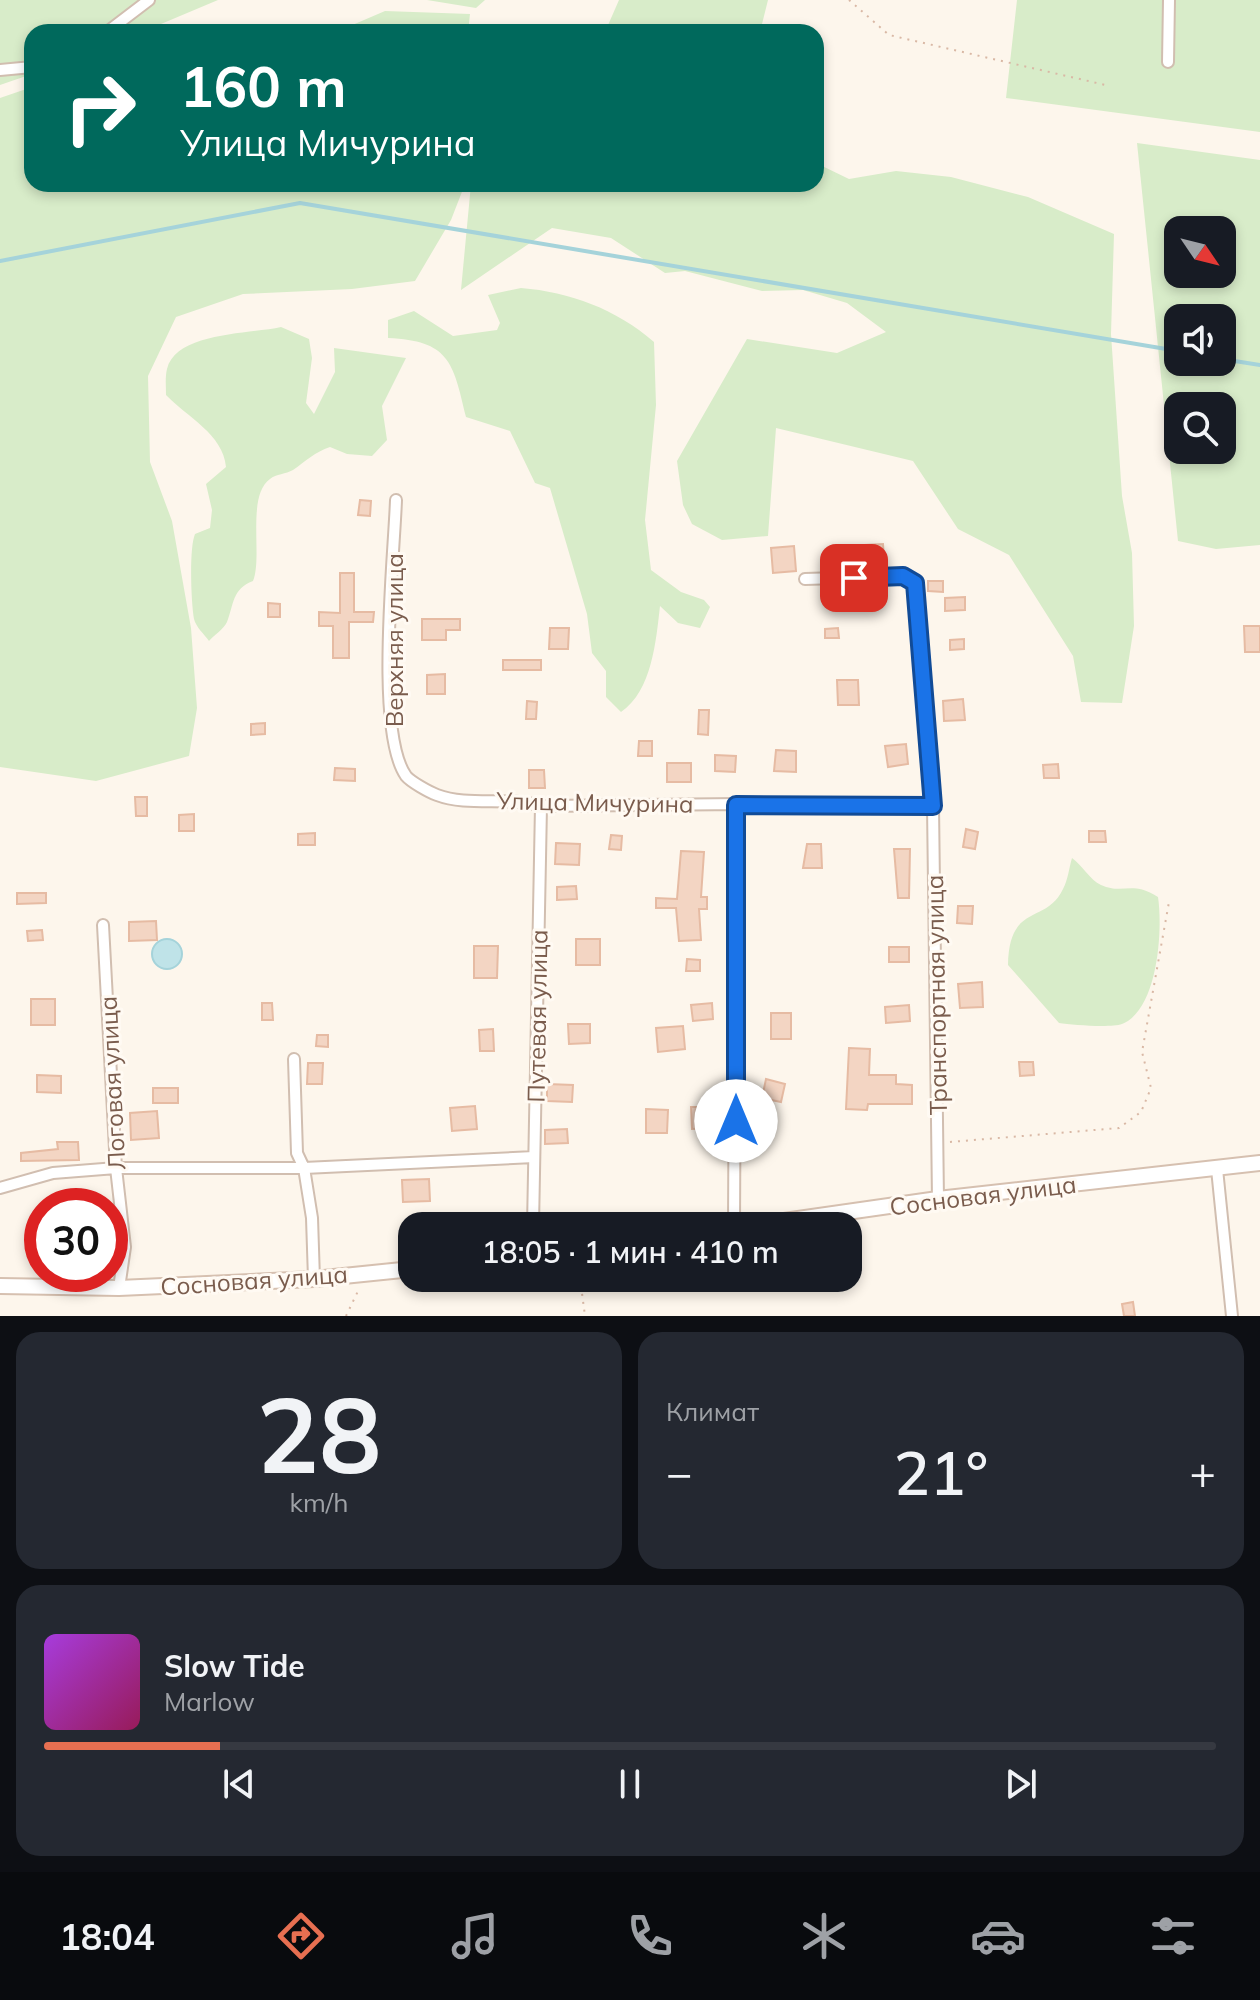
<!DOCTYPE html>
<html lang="ru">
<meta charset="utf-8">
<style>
:root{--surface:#171b24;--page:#242831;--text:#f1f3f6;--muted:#9ea1a6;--line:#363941;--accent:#e76f51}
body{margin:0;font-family:Mulish,sans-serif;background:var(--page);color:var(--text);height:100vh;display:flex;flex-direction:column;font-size:30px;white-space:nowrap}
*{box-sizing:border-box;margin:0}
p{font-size:26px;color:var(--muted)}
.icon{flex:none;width:44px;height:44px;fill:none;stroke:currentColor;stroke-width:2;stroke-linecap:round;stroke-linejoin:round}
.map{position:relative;height:1316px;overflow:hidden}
.sheet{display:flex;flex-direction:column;gap:16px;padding:16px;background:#0d0f14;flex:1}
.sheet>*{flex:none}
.guide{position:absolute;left:24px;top:24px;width:800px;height:168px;border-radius:24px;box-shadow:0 4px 12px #0003;background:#00695c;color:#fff;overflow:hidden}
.needle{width:52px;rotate:125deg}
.tools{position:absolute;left:1164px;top:216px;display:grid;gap:16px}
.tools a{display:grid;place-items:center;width:72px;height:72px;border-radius:16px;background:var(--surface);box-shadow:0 4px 12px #0003;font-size:40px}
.speed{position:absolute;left:24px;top:1188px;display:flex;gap:16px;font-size:40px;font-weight:700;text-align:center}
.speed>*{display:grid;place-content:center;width:104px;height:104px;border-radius:50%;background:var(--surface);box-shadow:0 4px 12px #0003;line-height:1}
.speed .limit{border:12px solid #d22;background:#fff;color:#111}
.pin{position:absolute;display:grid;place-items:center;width:68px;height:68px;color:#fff;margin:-34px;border-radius:16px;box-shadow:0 4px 12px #0006}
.me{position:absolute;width:88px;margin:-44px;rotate:0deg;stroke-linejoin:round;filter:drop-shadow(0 0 6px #0008)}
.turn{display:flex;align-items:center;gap:28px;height:168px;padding:0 24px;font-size:36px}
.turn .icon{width:104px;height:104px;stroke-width:2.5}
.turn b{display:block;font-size:56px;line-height:68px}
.big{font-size:60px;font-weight:600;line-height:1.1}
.sheet .widget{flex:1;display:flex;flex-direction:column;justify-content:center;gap:12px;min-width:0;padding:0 28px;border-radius:24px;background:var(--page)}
.sheet .dial{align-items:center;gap:0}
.dial b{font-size:104px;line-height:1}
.song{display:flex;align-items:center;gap:24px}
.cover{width:96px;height:96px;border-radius:12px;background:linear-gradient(135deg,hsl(280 70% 55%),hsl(330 70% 35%))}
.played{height:8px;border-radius:4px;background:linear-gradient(90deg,var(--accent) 15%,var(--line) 15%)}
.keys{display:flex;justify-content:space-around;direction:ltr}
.heat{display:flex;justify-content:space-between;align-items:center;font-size:44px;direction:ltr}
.sheet .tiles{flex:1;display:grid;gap:16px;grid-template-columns:1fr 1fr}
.widget:last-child{grid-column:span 2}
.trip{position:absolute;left:398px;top:1212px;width:464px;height:80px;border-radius:24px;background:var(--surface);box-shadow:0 4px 12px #0003;font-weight:600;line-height:80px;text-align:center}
.tabs{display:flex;height:128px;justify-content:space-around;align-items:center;background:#090b0e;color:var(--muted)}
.tabs .icon{width:56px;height:56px}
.tabs .current{color:var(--accent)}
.tabs b{font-size:36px;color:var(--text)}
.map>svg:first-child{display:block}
.green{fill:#d8ecc9;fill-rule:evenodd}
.water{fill:#bfe3e8;stroke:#a5d3da;stroke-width:2}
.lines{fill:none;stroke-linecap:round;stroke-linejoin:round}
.stream{stroke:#a5d3da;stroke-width:4}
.building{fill:#f3d5c3;stroke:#e6bba3;stroke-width:2}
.street-casing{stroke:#d1beb0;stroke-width:14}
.secondary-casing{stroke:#d6c0b0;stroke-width:18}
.path{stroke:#d9b8a5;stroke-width:2;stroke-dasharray:2 6;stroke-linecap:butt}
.street{stroke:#fff;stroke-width:10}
.secondary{stroke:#fff;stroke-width:14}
.route-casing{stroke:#114b97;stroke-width:20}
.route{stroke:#1a73e8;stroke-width:14}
.labels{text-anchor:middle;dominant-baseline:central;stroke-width:6;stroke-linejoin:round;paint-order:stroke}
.street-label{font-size:24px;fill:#7a5c4d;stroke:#fffaf3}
</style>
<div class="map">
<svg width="1260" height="1316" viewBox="0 0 1260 1316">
<rect width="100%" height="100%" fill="#fdf6ec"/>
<path class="green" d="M0,0H218L142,32H32V74L0,85Z
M427,0H485L476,8Z
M619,0H768L760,32H605Z
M1017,0H1260V132L1006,98Z
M385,11L470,14L468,32H336Z
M32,87V184H465L451,220L415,281L352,289L243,294L176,317L148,376L150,462L172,521L191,628L197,708L189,756L96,781L0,767V98Z
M1137,143L1260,160V545L1216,549L1178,541ZM1222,230V274H1178V230ZM1222,318V362H1178V318ZM1222,406V450H1178V406Z
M816,163L849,179L896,171L951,177L1028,197L1114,234L1111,334L1122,496L1132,553L1134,626L1122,703L1081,702L1073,656L1009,555L958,529L913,461L776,428L768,536L722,540L692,524L683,505L677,461L747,339L837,353L886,332L847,303L803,290L762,291L685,271L665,273L611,238L552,228L461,290L471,184H816Z
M521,288C570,292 616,309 654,342L656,405L645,520L651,570L681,592L704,600L710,607L700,628L678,623L660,606C656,641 652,691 621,712L606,697V671L592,653L587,614L550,488L535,483L510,431L466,417C453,361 449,341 388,338V320L414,311L453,336L497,330L500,323L488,295Z
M281,327L309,339L312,358L306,403L314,414L335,372L334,348L406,358L382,406L387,440L372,456L347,454L330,447C315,452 306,461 293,470C286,474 276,474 270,479C246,496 263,557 253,581C232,589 234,604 227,622C224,629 214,635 209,641C204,634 196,627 194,619C191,602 189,548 195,534L210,528L212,510L206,484L226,467C223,434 187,417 166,395C166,387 165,377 167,369C176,332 251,334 281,327Z
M1072,858C1082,865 1090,880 1101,885C1124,895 1131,880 1158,897C1163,930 1158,1010 1122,1024C1111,1028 1072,1025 1059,1023L1008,965C1009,902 1046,925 1063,889C1068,880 1069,868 1072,858Z"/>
<path class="water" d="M152 954a15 15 0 1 1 30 0a15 15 0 1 1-30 0Z"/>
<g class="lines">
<path class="stream" d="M0,261L300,203L1178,351
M1222,359L1260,365"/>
</g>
<path class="building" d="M360,500L371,501L370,516L358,515Z
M883,544L884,559L866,560L865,545Z
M794,546L796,571L773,573L771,548Z
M340,573H354V612H374L373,622H349V658H333V626H319V612L340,613Z
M928,581H943V592L928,591Z
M965,597V610L945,611V598Z
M268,603L280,604V617H268Z
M422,619H460V630H446V640H422Z
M1244,626H1260V652H1245Z
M550,628H569L568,649H549Z
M838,628L839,638H825V629Z
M964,639V649L950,650V640Z
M503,660H541V670H503Z
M445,674V694H427V675Z
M837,680H858L859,705H838Z
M963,699L965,720L944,721L943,701Z
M527,701L537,702L536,719H526Z
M699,710H709L708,735L698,734Z
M265,723V734L251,735V724Z
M639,741H652V756H638Z
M906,744L908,764L888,767L885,746Z
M776,750L796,751V772L774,771Z
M715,755L736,756L735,772L715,771Z
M667,763H691V782H667Z
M1058,764L1059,778H1044L1043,765Z
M335,768L355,769V781L334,780Z
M529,770H544L545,788H529Z
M135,797H147V816H136Z
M194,814V831H179V815Z
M966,829L978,832L975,849L963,847Z
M1089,831H1105L1106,842H1089Z
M315,833V845H298V834Z
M611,835L622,836L621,850L609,849Z
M556,843L580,844L579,865L555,864Z
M807,844H821L822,868H803Z
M894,849H910L909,898H898Z
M681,851L704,852L701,897H707V909H699L701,940L679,941L676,908H656V898L677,899Z
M576,886L577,899L557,900V887Z
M17,893H46V903L17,904Z
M958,906H973L972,924L957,923Z
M156,921L157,940L129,941V922Z
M42,930L43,940L28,941L27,931Z
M576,939H600V965H576Z
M474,946H498L497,978H474Z
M889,947H909V962H889Z
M687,959L700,960V971H686Z
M982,982L983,1007L960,1008L958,984Z
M31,999H55V1025H31Z
M262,1003H272L273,1020H262Z
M712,1003L713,1019L693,1021L691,1005Z
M909,1005L910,1021L886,1023L885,1007Z
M771,1013H791V1039H771Z
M568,1024H590V1043L569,1044Z
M683,1026L685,1049L658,1052L656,1028Z
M493,1029L494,1051H480L479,1030Z
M317,1035H328V1047L316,1046Z
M849,1048L870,1049L869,1075H896V1084L912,1085V1104H868L867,1110L846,1109Z
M1019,1062H1033L1034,1075L1020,1076Z
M308,1063H323L322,1084H307Z
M37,1075L61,1076V1093L37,1092Z
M766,1079L785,1084L781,1102L762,1098Z
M547,1084L573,1085L572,1102L547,1101Z
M153,1088H178V1103H153Z
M475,1106L477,1129L452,1131L450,1108Z
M691,1107H705L706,1128L692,1129Z
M646,1109L668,1110L667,1133H646Z
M157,1111L159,1138L131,1140L130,1113Z
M567,1129L568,1143L545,1144V1130Z
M57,1142H78L79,1160L21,1161V1153L58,1149Z
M429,1179L430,1201L403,1202L402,1180Z
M1133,1302L1135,1316H1124L1122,1304Z"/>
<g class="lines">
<defs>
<path id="street" d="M107,32L149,0
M1168,62L1169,0
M0,70L32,67
M396,500C394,558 375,732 406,776C411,782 429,792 437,795C469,807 508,796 541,806L846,803L933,806
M805,579L903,576L915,583L933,806L938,1199
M103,925L116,1168L125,1247L119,1288
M294,1059L297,1153L304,1168L312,1218L314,1279
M1217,1169L1232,1316
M0,1188L53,1173L116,1168H304L534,1157
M533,1226L541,806
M734,1226L736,805"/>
<path id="secondary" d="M749,1226L938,1199L1260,1163
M0,1286L119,1288L314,1279L412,1269"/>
</defs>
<use href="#street" class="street-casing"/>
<use href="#secondary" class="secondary-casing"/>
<path class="path" d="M849,0L889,35L1110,86
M950,1142L1119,1128L1141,1112L1151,1088L1142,1052L1169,902
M580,1278L585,1316
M346,1316L359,1289"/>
<use href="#street" class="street"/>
<use href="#secondary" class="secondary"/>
</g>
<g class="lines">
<defs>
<path id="route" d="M736,1121V805L933,806L915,583L903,576L854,578"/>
</defs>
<use href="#route" class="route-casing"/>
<use href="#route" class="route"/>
</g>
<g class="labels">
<g class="street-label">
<text transform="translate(394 640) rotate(-90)">Верхняя улица</text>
<text transform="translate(595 802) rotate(1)">Улица Мичурина</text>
<text transform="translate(936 995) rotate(-91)">Транспортная улица</text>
<text transform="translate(537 1016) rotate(-89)">Путевая улица</text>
<text transform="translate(112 1083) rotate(-93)">Логовая улица</text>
<text transform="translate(983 1195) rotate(-7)">Сосновая улица</text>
<text transform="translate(254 1280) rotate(-4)">Сосновая улица</text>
</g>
</g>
</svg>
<div class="tools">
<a><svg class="needle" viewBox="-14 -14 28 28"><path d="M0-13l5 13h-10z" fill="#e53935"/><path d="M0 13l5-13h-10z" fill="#9ea1a6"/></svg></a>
<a><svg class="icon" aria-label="sound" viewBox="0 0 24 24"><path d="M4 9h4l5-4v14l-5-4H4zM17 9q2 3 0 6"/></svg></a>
<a><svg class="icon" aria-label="search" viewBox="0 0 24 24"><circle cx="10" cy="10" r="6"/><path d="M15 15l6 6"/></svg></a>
</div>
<div class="speed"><div class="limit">30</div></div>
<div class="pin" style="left:854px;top:578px;background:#d93025"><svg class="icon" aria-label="arrive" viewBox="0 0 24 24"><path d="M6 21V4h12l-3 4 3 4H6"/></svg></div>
<svg class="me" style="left:736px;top:1121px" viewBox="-20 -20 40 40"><circle r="19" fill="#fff"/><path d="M0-13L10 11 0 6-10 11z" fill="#1a73e8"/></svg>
<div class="trip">18:05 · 1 мин · 410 m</div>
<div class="guide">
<div class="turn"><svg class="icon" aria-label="right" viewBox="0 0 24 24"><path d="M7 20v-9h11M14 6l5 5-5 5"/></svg><div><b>160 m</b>Улица Мичурина</div></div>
</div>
</div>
<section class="sheet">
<div class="tiles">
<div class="widget dial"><b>28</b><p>km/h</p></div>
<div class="widget"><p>Климат</p>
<div class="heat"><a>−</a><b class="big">21°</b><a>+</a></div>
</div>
<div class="widget">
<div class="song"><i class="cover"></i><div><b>Slow Tide</b><p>Marlow</p></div></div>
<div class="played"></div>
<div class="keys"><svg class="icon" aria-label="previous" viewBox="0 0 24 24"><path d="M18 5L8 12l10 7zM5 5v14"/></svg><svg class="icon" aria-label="pause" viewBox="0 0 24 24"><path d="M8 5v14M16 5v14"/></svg><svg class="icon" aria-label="next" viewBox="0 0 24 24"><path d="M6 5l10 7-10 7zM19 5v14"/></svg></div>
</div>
</div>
</section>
<nav class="tabs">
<b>18:04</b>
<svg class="icon current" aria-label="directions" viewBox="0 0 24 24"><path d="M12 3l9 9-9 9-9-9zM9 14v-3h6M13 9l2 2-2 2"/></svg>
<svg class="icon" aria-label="music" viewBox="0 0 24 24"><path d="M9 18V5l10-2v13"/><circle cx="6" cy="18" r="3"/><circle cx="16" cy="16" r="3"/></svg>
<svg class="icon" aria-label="phone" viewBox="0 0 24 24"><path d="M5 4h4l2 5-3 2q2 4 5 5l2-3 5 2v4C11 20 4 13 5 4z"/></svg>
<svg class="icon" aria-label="climate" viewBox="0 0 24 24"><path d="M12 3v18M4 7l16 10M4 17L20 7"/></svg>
<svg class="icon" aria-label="car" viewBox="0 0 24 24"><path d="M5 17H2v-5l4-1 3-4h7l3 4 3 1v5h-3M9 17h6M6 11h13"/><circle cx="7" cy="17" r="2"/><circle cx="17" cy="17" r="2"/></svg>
<svg class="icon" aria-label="filters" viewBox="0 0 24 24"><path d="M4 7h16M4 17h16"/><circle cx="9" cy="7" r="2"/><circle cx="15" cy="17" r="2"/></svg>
</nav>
